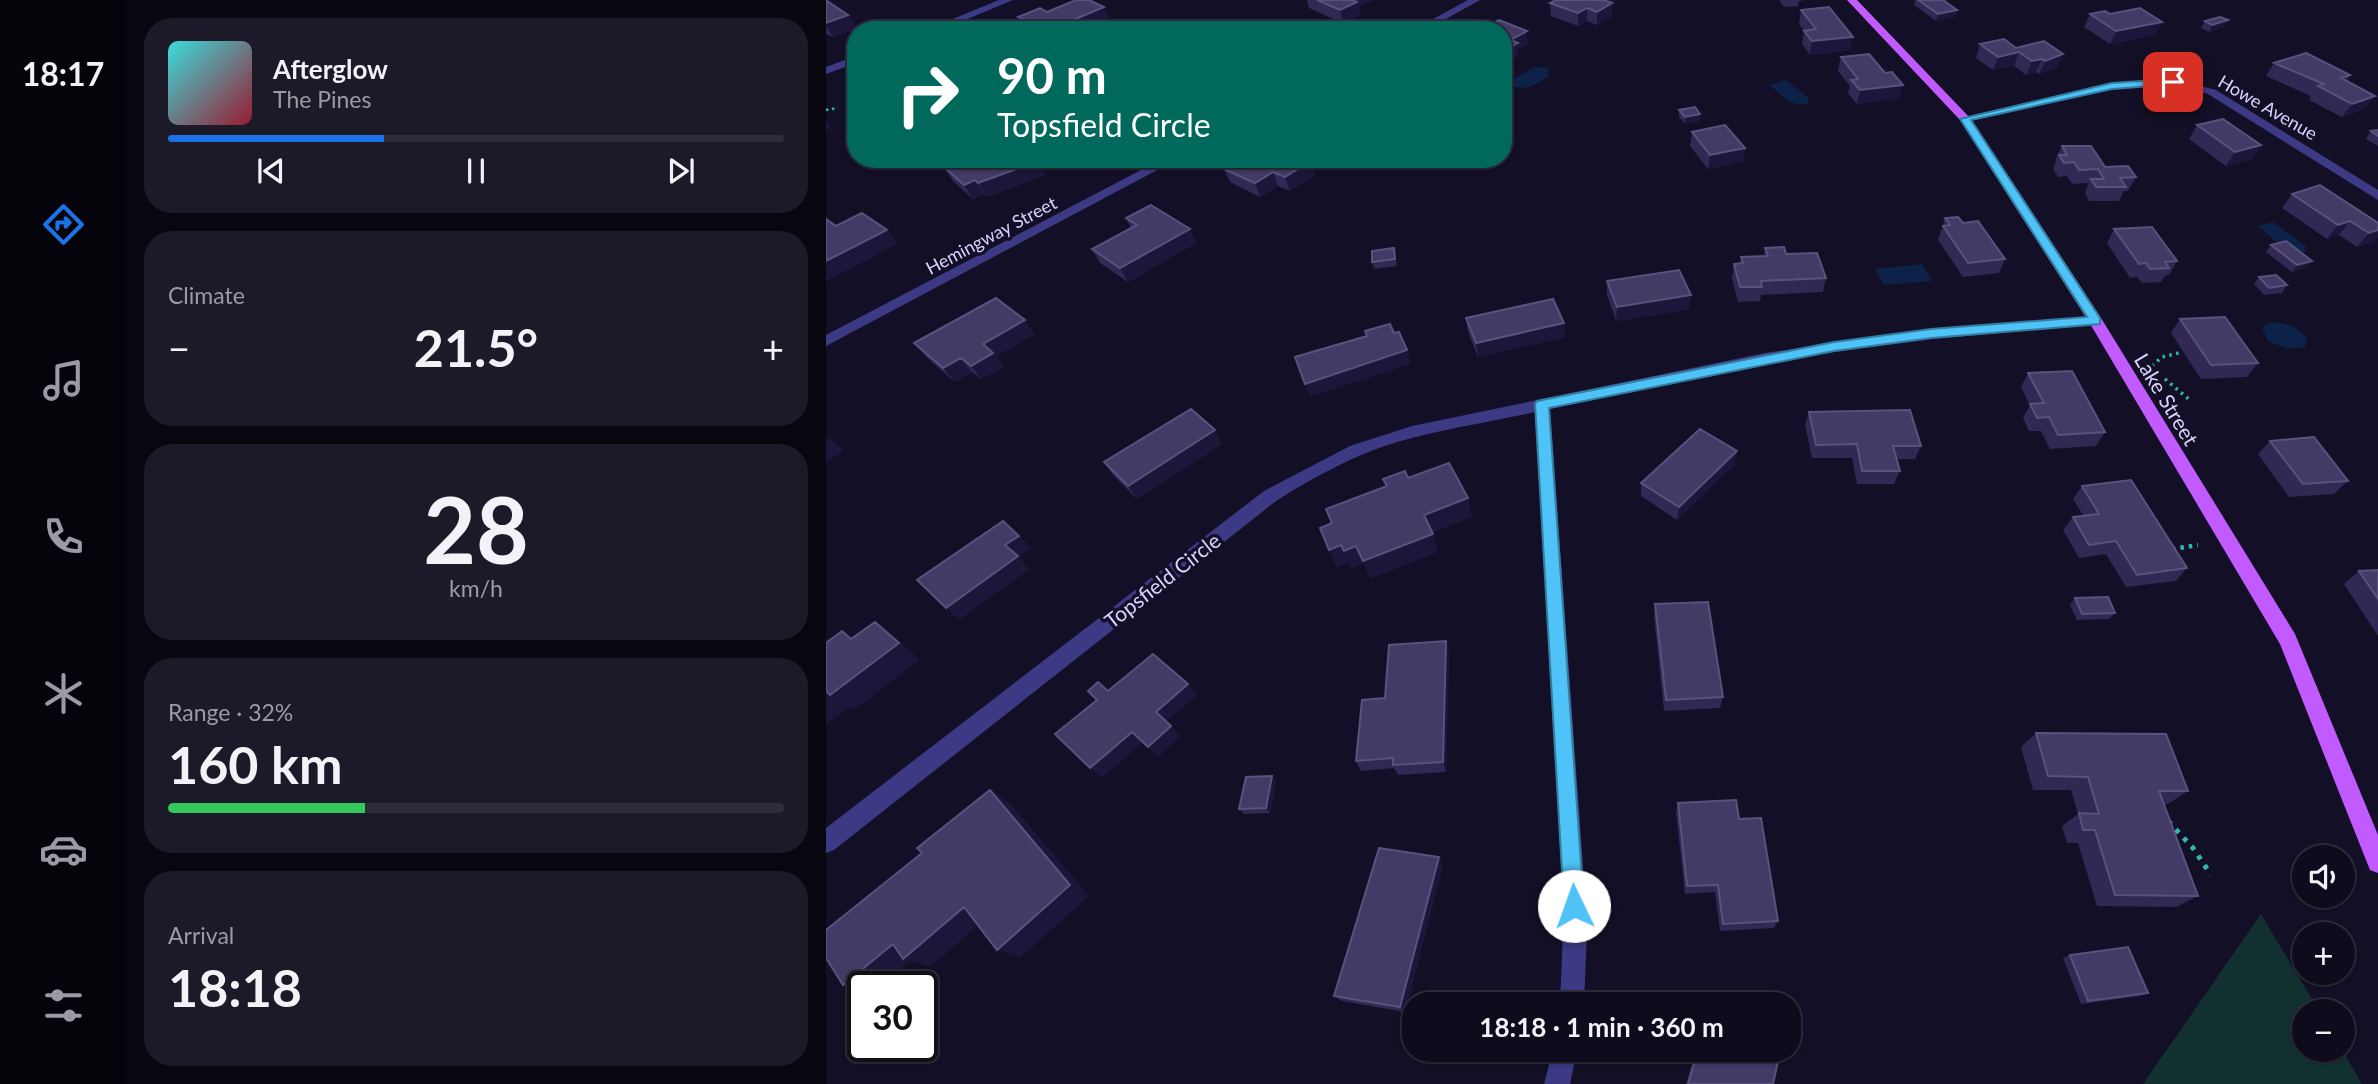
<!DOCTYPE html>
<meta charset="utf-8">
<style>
:root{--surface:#0e0b1c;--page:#1c1929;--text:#f1f3f6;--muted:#9b9ba3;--line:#2e2b3b;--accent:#1a73e8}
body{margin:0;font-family:Lato,sans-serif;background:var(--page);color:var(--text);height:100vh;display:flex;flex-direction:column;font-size:26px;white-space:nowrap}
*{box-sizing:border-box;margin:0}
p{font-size:23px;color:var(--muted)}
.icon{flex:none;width:38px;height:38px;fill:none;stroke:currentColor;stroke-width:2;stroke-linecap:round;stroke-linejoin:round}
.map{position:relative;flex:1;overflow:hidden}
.panel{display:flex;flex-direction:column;gap:18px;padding:18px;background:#08060f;width:700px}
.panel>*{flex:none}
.banner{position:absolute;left:21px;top:21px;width:665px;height:147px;border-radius:28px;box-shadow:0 2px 5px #0004,0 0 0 2px var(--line);background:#00695c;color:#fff;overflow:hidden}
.buttons{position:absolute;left:1466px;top:845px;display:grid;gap:14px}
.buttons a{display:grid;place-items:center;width:63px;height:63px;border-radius:50%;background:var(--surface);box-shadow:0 2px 5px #0004,0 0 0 2px var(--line);font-size:35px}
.speed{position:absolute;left:21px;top:971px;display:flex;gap:14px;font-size:35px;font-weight:700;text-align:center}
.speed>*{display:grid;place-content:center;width:91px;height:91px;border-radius:50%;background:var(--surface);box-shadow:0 2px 5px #0004,0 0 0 2px var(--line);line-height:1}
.speed .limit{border:4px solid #111;border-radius:10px;background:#fff;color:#111}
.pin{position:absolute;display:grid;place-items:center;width:60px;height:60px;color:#fff;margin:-30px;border-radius:14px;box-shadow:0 4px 10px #0006}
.me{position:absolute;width:77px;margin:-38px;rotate:357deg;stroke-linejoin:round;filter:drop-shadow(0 0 5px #0008)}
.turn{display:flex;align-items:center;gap:24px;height:147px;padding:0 35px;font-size:32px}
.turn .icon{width:91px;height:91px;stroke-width:2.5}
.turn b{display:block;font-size:49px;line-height:60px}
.big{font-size:52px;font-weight:700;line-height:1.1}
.panel .card{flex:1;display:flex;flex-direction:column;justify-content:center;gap:10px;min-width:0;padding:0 24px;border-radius:28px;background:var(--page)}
.panel .dial{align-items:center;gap:0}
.dial b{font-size:91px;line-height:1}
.song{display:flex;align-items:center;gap:21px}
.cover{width:84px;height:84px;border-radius:10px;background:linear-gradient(135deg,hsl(180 70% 55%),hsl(350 70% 35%))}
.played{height:7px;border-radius:4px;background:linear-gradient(90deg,var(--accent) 35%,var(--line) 35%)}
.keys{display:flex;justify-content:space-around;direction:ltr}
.heat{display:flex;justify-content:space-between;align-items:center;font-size:38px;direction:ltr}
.charge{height:10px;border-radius:5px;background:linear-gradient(90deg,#34c759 32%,var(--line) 0)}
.trip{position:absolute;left:576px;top:992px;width:399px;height:70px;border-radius:28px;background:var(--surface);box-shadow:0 2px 5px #0004,0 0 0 2px var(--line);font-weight:700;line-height:70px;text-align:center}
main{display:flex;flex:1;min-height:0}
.tabs{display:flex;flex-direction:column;width:126px;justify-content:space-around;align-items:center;background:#06040b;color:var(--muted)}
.tabs .icon{width:49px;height:49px}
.tabs .active{color:var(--accent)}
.tabs b{font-size:32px;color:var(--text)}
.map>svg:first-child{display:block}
.green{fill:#12302f}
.water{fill:#0c2248}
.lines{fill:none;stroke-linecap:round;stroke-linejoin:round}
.path-far3{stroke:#2fb8b0;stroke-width:2.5;stroke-dasharray:2.5 3.5;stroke-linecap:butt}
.path-far2{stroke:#2fb8b0;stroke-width:3.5;stroke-dasharray:2.5 4.5;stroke-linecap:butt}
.path-far1{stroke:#2fb8b0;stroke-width:4.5;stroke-dasharray:3.5 5;stroke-linecap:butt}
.path{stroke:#2fb8b0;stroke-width:5;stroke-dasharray:4.5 7;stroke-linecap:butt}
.minor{fill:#3d3a85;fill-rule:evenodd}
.major{fill:#c25bff;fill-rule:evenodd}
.wall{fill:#312854}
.shaded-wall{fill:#1d163a}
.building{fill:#433a66;stroke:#5a527e;stroke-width:2}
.route{fill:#4fc3f7;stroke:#337fa1;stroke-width:2}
.labels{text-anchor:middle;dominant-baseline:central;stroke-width:7;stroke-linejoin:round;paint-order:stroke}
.far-street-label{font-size:18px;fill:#d9d4ff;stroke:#130f26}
.street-label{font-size:21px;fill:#d9d4ff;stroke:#130f26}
</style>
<main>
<nav class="tabs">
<b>18:17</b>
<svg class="icon active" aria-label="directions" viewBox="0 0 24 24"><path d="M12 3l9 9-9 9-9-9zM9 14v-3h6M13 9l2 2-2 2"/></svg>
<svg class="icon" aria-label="music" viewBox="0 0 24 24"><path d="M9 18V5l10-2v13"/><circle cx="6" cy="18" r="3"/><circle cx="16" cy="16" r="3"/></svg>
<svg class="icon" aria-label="phone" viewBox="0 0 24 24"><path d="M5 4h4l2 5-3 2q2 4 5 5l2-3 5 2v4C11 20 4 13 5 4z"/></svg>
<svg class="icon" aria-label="climate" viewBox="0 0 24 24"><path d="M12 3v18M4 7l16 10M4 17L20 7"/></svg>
<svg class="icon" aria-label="car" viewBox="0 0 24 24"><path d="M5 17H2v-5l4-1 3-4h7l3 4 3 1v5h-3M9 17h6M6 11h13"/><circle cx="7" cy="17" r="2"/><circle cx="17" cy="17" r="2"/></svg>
<svg class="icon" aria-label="filters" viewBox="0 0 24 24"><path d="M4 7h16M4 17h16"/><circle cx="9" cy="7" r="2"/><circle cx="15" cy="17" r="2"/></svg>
</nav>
<section class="panel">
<div class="card">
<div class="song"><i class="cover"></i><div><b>Afterglow</b><p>The Pines</p></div></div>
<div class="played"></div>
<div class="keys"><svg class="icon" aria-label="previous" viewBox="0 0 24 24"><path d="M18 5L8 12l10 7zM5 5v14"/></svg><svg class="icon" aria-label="pause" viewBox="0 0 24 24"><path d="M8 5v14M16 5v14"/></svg><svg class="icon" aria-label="next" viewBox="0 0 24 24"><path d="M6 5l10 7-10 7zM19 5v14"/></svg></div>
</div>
<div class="card"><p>Climate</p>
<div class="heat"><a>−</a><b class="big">21.5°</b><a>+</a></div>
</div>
<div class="card dial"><b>28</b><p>km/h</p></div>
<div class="card"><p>Range · 32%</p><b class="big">160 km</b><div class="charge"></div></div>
<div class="card"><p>Arrival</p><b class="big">18:18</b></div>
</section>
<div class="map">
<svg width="1552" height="1084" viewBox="0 0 1552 1084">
<rect width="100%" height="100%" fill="#130f26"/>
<path class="green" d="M1435,914L1493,1011L1479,1012V1050H1516L1536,1084H1317Z"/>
<path class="water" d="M718,67L724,70L721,73L723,76C710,84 701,92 685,85V81L706,68Z
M960,80L983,98L982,103C966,108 956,96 944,85Z
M1447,222L1481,247L1477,249L1481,252C1463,257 1446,237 1432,226Z
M1096,264L1106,281L1058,285L1049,269Z
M1443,323C1458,322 1472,326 1481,339L1479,347L1462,349L1442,341L1436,328Z"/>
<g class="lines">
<path class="path-far3" d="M0,110L12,108"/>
<path class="path-far2" d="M1326,366L1336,357L1357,352
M1339,379L1365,401"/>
<path class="path-far1" d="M1346,549L1372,545"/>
<path class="path" d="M1342,821L1367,848L1385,875"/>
<path class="minor" d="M173,0H187L115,30H100Z
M642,0H654L600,30H587Z
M30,56V63L0,74V67Z
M1347,79L1390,90L1552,190V200L1382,94L1347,85L1286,89L1139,122L1133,119L1286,83Z
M336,159H352L0,346V335Z
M1270,316L1275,318V324L1106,339L1008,352L939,363L724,409L758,880L761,931L758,1004H734L737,931L736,880L709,412C663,422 616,429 571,442C528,455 488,477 450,501L8,850L0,853V828L438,491L524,446L586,426L939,353L1106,329Z
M727,1050H751L744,1084H718Z"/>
<path class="major" d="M1021,0H1031L1145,119L1275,318L1469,634L1552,835V873L1544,870L1454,644L1263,322L1135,121Z"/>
</g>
<path class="wall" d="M481,0H548L532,7L534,15L517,23L483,8Z
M953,0H979L973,1L972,6L958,7Z
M1089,0H1117L1129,17L1110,21L1088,5Z
M0,1L31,28L7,37L0,34Z
M724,3L789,4L786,6V16L771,25L761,21L752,26L725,16Z
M975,10L1024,50L984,55L976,44L978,31L973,24Z
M221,12L284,20L262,30H198L192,17Z
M1264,14H1284L1336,22L1329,35L1284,44L1258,27Z
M1402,20L1398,27L1383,32L1375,28L1379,21Z
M1218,41L1232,67L1213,74L1210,72L1200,75L1188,66L1167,70L1150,58L1154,44L1190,48Z
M1015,57L1059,73L1077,85L1073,98L1031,104L1022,93L1024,86L1012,71Z
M1448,63L1524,75L1520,81L1539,109L1516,117L1483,100L1485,96L1440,76Z
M853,110L874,114V121L859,124L853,117Z
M1371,125L1435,145L1426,159L1400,166L1363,139Z
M1552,130V146L1540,139L1545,131Z
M866,132L919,148L917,161L882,169L864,146Z
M1236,146L1279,167L1310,177L1302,191H1298L1293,201H1263L1259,193L1263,183L1246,184L1241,176L1232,177L1227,169L1230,162L1229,160Z
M488,164L486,165L489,175L464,191L452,186L434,197L404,182L398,169Z
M118,167L219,175L161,197L158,194L147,199L127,181Z
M1466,194L1552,223V237L1548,242L1531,247L1513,235L1501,239L1456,208Z
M300,218L364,229L370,243L302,282L274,263L266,249L305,228Z
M1119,218L1179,259L1173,273L1137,277L1112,240Z
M1288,229L1351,261L1343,275L1339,276L1335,282L1316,283L1311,277L1304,278L1281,243Z
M1445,245L1480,268L1466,272L1440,252Z
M568,248L571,266L548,269L546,262Z
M939,248L960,254L1000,278L997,292L935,295L934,301L912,302L906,278L908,264H914L915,257L938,256Z
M1433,277L1461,285L1456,293L1438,295L1428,284Z
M781,281L864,309L790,321L781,295Z
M640,318L738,323L739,337L652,357L642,332Z
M1354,319L1432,363L1421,377L1375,379L1345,333Z
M209,334L170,356L178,367L155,379L146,372L129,382L100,357L88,343Z
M1202,373L1279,432L1270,446L1224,449L1215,431H1203L1197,418L1204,405L1195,387Z
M983,412L1095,446L1089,459H1070L1074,471L1068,484H1031L1026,458H986L979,425Z
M1444,441L1522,481L1508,494L1463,497L1432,454Z
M396,444L311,499L287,475L278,462Z
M909,464L851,520L815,496V483Z
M1256,486L1361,568L1350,581L1300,587L1280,554L1253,558L1237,530L1247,517L1257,515L1247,499Z
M1552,570V636L1518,584L1533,571Z
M1249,598L1289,613L1283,619L1251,620L1244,605Z
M829,604L897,697L894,708L838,711L828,616Z
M623,652L620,772L572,775L568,768L535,771L530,761L559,698Z
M1210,733L1362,791L1342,804H1338L1372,896L1350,907L1271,906L1252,843H1241L1236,826L1252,814L1245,790H1207L1195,747Z
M446,776L450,781L444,813L418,814L413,809Z
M852,803L913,819L952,921L948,928L894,931L889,892L859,894L850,812Z
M617,865L579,1012L516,1001L508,996Z
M1244,955L1322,993L1314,996L1255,1004L1237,958Z
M870,1050H936L947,1084H860Z"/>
<path class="shaded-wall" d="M523,0H548L532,7L534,15L517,23L514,10Z
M775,0H789V4L786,6V16L771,25V12Z
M278,7L284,20L262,30H224Z
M761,8V21L752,26V13Z
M1131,10L1129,17L1110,21L1112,14Z
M22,15L31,28L7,37L0,26V23Z
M337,20L339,27L337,30H331Z
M1402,20L1398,27L1383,32L1386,25Z
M1336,22L1329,35L1284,44L1290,31Z
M701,31L702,44L692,50L693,56L677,65V51L684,40Z
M1027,37L1024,50L984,55L986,41Z
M1193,52L1188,66L1167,70L1172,57Z
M1237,54L1232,67L1213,74L1219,61Z
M1216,59L1210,72L1200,75L1206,61Z
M1077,85L1073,98L1031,104L1034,90Z
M683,92L684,99L677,103V95Z
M1549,96L1539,109L1516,117L1526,104Z
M874,114V121L859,124V117Z
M0,120L6,128L0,130Z
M1435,145L1426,159L1400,166L1409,152Z
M919,148L917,161L882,169L884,155Z
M475,159H487L488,164L486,165L489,175L464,191L459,177Z
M212,161L219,175L161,197L152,183Z
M447,172L452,186L434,197L429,183Z
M149,180L158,194L147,199L138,185Z
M1524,221L1513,235L1501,239L1512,225Z
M364,229L370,243L302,282L294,268Z
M61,230L72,244L0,281V261Z
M1552,230V237L1548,242L1531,247L1543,233Z
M1486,261L1480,268L1466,272L1471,265Z
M865,295L864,309L790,321L791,307Z
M199,320L209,334L170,356L178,367L155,379L145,366L157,344Z
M738,323L739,337L652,357L650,343Z
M581,350L585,364L484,397L479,384Z
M135,358L146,372L129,382L117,368Z
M389,430L396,444L311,499L302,486Z
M4,438L18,451L0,462V440Z
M911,451L909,464L851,520L853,507Z
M642,498L646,517L603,534L598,515Z
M607,534L612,552L544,579L537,561Z
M193,536L205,548L192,557L204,569L133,620L120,608L179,545Z
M515,545L530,546L537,564L525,569L523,563L510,568L503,550Z
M49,622L71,639L94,660L28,710L23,707L0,725V691Z
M620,641L623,652L620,772L617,762Z
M362,684L371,695L340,722L330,712Z
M345,726L355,736L332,757L322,747Z
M306,732L316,743L276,778L264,768Z
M446,776L450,781L444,813L440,808Z
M164,790L184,803L263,896L194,958L171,950Z
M613,857L617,865L579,1012L574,1007Z
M138,907L162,917L104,967L84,961L53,987H37V990L17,985L67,944Z"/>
<path class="building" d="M250,0H263L278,7L224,30H217L192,17L214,8L221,12Z
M491,0H527L531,2L514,10Z
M730,0H778L786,3L771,12L761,8L752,13L724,3Z
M1092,0H1117L1131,10L1112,14Z
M0,1H1L22,15L0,23Z
M1003,7L1027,37L986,41L978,31L990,29L975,10Z
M1314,8L1336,22L1290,31L1264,14L1279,11L1284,14Z
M1394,17L1402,20L1386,25L1379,21Z
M325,20H337L331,30H320Z
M673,20L701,31L684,40L692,43L677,51V30H654Z
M443,21L463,30H422Z
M1178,39L1190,48L1218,41L1237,54L1219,61L1216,59L1206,61L1193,52L1172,57L1154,44Z
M1480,53L1524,75L1515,78L1549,96L1526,104L1492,86L1498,84L1448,63Z
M1043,54L1059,73L1066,72L1077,85L1034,90L1025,80L1032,79L1015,57Z
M677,89L683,92L677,95Z
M869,107L874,114L859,117L853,110Z
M1397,119L1435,145L1409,152L1371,125Z
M899,125L919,148L884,155L866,132Z
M1552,130V136L1545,131Z
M1236,146H1265L1279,167L1302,166L1310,177L1294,178L1300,187H1270L1265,179H1278L1272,169L1253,170L1248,162L1238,163L1233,155H1241Z
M134,159H210L212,161L152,183L149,180L138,185L118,167Z
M414,159H480L485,161L459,177L447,172L429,183L398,169Z
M1494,185L1552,223V230L1543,233L1524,221L1512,225L1466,194Z
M325,205L364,229L294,268L266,249L311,225L300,218Z
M36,213L61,230L0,261V219L10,226Z
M1132,217L1137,223L1152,221L1179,259L1142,263L1117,226L1124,225L1119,218Z
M1326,227L1351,261L1339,262L1343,268L1324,269L1320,263L1313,264L1288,229Z
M1460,241L1486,261L1471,265L1445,245Z
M958,247L960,254L991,253L1000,278L935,281L936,287H914L908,264L917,263L915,257L942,256L939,248Z
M568,248L569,259L546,262V251Z
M853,270L865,295L791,307L781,281Z
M1450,275L1461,285L1443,288L1433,277Z
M170,298L199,320L157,344L167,353L145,366L135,358L117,368L88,343Z
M727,299L738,323L650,343L640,318Z
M1399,317L1432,363L1385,365L1354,319Z
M564,324L568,333L573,332L581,350L479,384L469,357L541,336L539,331Z
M1246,371L1279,432L1232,435L1223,417L1211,418L1204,404L1218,403L1202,373Z
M365,409L389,430L302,486L278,462Z
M1084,410L1095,446H1067L1074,471H1036L1031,444L990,445L983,412Z
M874,429L911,451L853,507L815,483Z
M1488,437L1522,481L1477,484L1444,441Z
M623,463L642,498L598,515L607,534L537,561L530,546L518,551L515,545L503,550L494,528L506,523L500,509L561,486L557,479L579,471L582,478Z
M1305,480L1361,568L1311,575L1290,541L1263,545L1247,517L1273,514L1256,486Z
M177,521L193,536L179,545L192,556L120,608L91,580Z
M1552,570V599L1533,571Z
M1282,597L1289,613L1256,614L1249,598Z
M882,602L897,697L840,700L829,604Z
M49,622L73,643L4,695L0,691V643L16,631L25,639Z
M620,641L617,762L567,765V758L530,761L536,700L559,698L563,645Z
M327,654L362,684L330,712L345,726L322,747L306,732L264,768L229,734L271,700L262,691L272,682L282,691Z
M1210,733L1340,734L1362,791H1333L1372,896L1289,895L1269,830H1257L1253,813L1273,814L1262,777L1222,776Z
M446,776L440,808L413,809L420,777Z
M164,790L244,885L171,950L138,907L77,959L67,944L17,985L0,958V930L96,853L91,848Z
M910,800L913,819L935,818L952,921L897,924L892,885L861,886L852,803Z
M553,848L613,857L574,1007L508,996Z
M1302,947L1322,993L1262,1001L1244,955Z
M872,1050H936L953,1057L947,1084H862Z"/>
<path class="route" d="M1347,79L1351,80V84L1286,89L1145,120L1274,318V324L1105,338L1008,351L723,408L758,906L755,913L748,916L741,913L738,906L709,404L711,401L1008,342L1105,329L1261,317L1134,119L1286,83Z"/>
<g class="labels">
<g class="far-street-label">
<text transform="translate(1442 107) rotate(30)">Howe Avenue</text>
<text transform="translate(165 235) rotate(-28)">Hemingway Street</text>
</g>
<g class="street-label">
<text transform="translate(1341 399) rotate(59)">Lake Street</text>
<text transform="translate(336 580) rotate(-38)">Topsfield Circle</text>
</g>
</g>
</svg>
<div class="buttons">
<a><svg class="icon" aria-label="sound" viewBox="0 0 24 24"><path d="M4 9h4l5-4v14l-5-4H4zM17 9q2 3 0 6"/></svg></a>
<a>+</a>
<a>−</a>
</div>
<div class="speed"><div class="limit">30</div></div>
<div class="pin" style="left:1347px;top:82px;background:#d93025"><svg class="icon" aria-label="arrive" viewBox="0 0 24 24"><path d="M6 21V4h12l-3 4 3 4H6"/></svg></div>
<svg class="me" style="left:748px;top:906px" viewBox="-20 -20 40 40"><circle r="19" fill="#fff"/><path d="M0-13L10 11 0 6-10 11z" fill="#4fc3f7"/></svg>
<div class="trip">18:18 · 1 min · 360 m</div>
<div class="banner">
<div class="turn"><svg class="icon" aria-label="right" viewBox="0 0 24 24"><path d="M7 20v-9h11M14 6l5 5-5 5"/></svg><div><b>90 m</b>Topsfield Circle</div></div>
</div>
</div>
</main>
